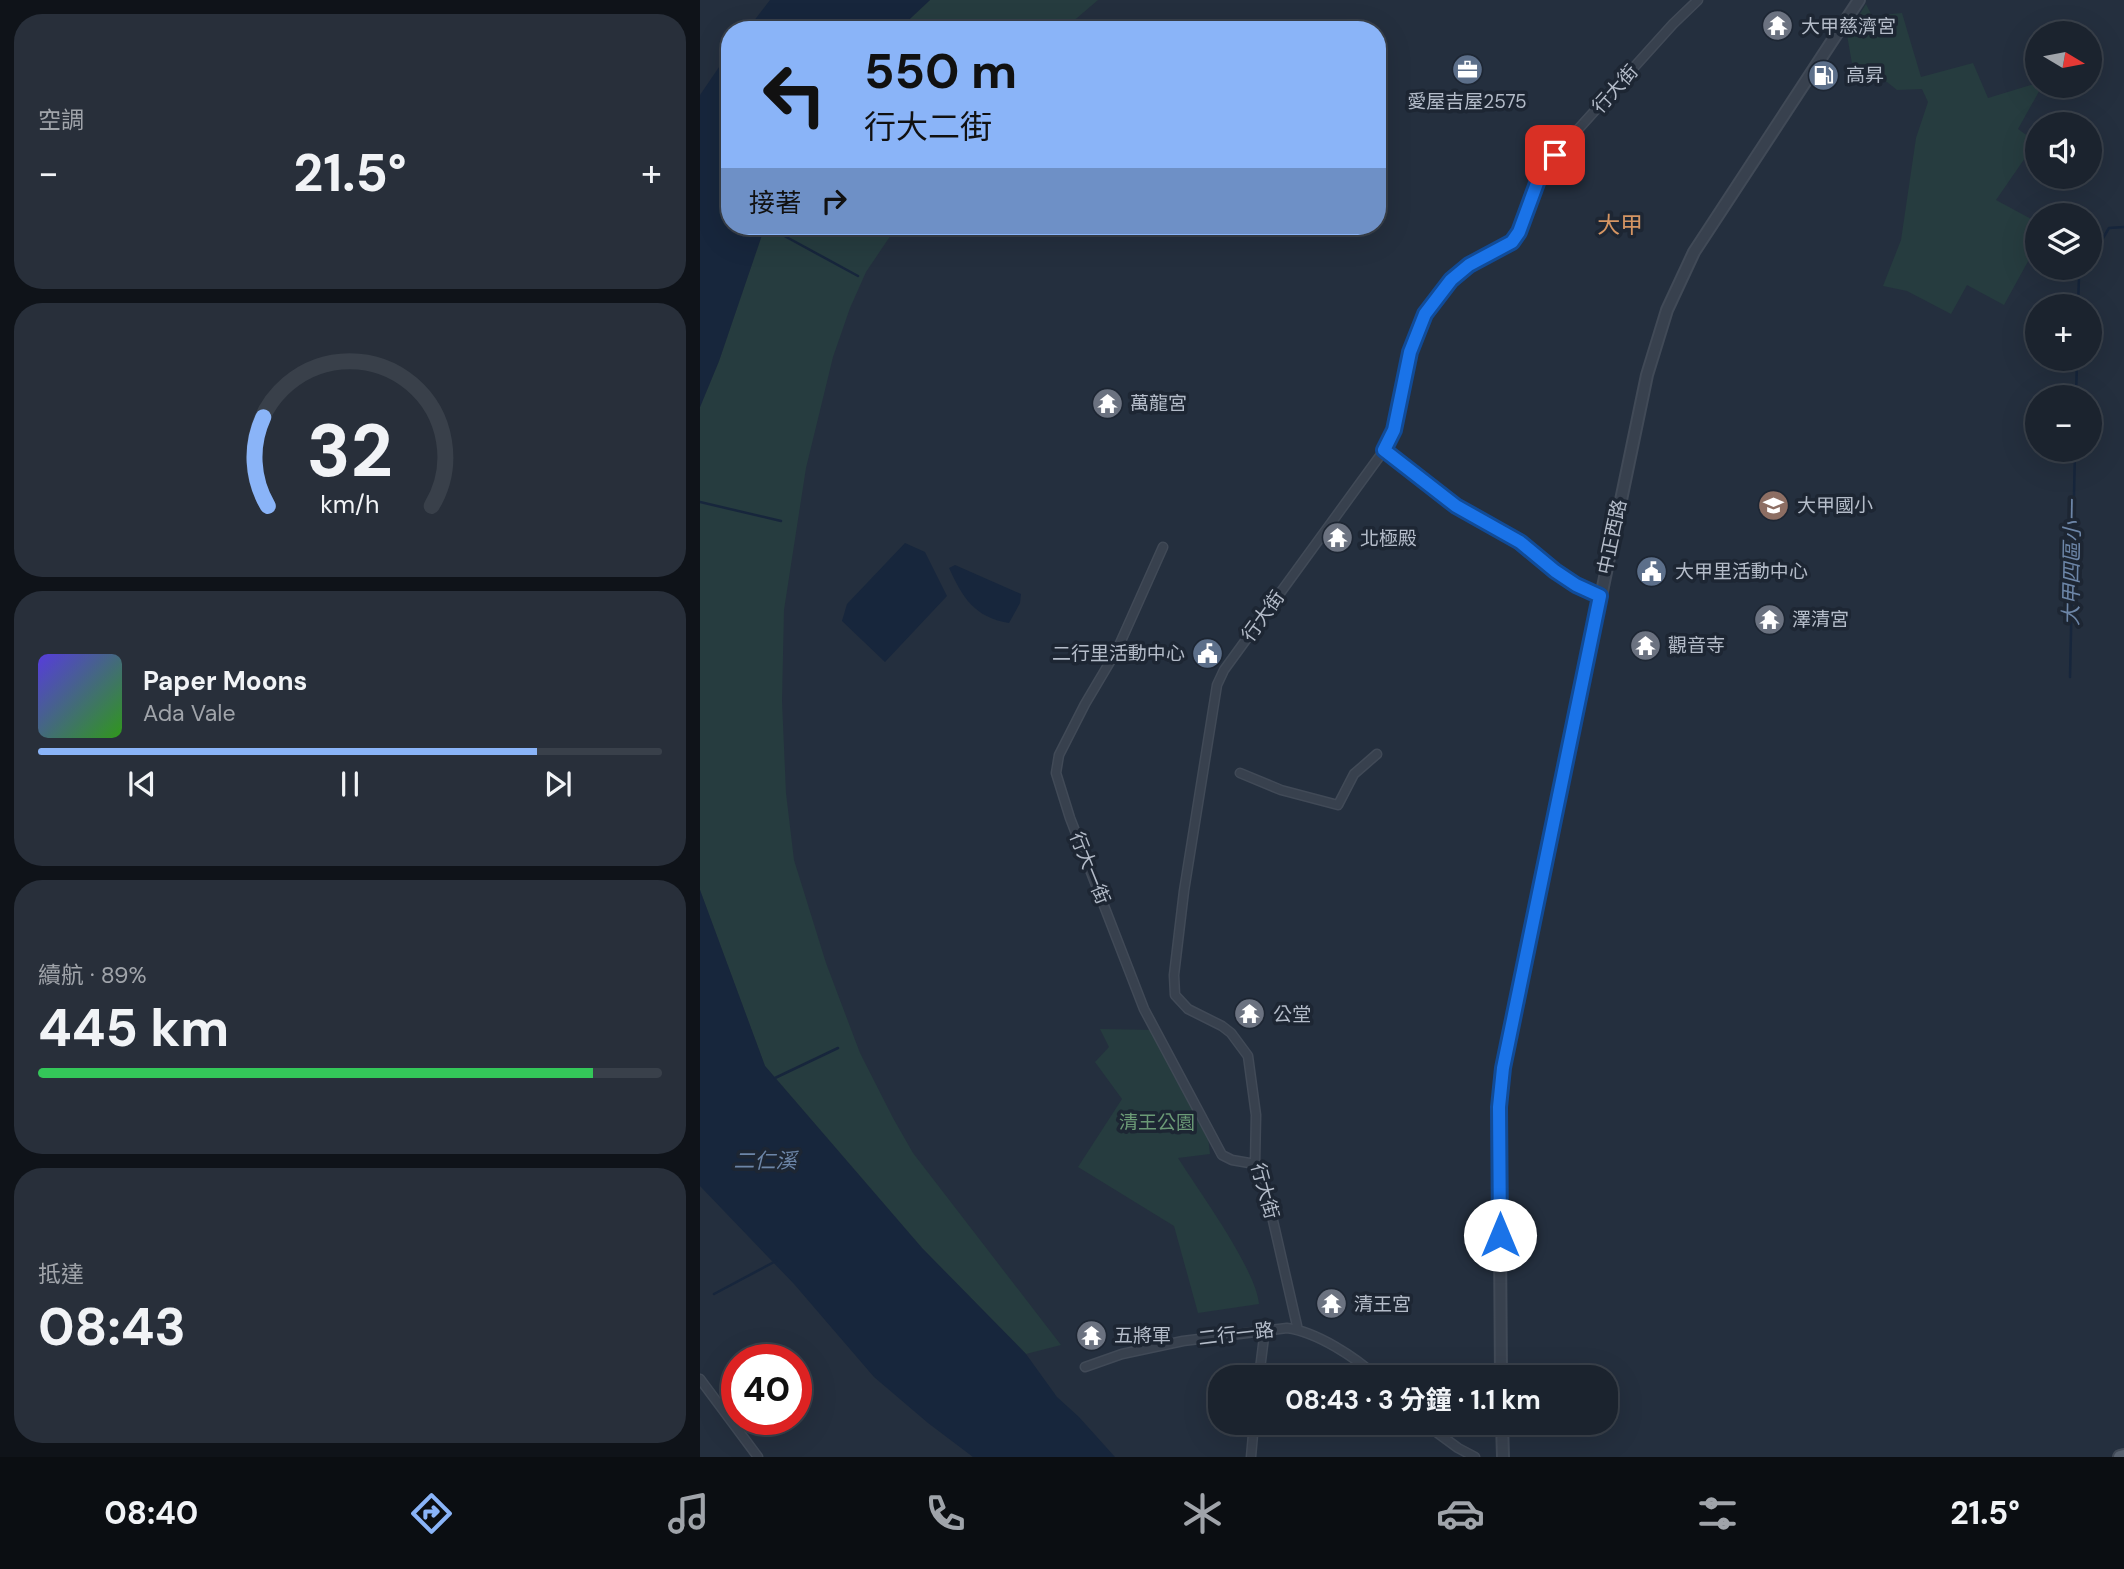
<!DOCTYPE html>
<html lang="zh-TW">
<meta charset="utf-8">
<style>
:root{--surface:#1b232e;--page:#282f3a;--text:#f1f3f6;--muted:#a0a4aa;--line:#39404a;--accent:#8ab4f8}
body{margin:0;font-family:"DM Sans","Noto Sans TC",sans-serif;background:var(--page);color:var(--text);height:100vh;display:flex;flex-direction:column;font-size:26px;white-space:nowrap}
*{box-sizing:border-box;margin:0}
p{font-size:23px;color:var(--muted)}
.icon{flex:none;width:38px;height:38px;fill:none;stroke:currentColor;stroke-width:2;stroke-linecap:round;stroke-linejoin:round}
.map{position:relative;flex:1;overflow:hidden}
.side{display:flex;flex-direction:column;gap:14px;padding:14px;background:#0f1319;width:700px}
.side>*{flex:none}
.banner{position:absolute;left:21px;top:21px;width:665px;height:214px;border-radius:28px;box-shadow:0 7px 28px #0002,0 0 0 2px var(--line);background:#8ab4f8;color:#111;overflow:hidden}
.needle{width:46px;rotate:100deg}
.buttons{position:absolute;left:1325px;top:21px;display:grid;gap:14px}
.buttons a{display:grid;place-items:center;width:77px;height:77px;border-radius:50%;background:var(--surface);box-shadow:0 7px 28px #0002,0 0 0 2px var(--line);font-size:35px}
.speed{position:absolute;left:21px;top:1344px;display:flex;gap:14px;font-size:35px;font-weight:700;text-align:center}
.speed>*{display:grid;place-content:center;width:91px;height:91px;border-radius:50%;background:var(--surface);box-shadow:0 7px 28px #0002,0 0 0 2px var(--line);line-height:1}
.speed .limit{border:10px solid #d22;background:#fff;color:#111}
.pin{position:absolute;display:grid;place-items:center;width:60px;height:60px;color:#fff;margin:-30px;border-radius:14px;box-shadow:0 4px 10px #0006}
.me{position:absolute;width:77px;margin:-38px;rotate:0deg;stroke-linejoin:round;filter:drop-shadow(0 0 5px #0008)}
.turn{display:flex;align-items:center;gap:24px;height:147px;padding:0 28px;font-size:32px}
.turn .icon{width:91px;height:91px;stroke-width:2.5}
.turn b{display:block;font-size:49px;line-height:60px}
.then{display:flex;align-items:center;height:66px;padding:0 28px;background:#0003;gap:14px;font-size:26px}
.big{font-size:52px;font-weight:700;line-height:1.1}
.side .widget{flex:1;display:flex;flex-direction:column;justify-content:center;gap:10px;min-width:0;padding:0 24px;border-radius:28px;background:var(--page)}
.side .dial{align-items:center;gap:0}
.dial svg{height:182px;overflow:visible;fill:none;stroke:var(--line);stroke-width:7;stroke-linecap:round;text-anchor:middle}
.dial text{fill:var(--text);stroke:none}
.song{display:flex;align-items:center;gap:21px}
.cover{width:84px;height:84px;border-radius:10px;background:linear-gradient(135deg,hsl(250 70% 55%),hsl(110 70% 35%))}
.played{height:7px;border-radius:4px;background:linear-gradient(90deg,var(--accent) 80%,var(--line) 80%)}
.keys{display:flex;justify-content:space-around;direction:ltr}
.heat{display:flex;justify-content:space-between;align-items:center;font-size:38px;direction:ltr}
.charge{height:10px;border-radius:5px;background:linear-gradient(90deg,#34c759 89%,var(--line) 0)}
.trip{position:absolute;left:508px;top:1365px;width:410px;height:70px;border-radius:28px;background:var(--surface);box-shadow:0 7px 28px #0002,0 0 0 2px var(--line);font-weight:700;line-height:70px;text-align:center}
.menu{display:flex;height:112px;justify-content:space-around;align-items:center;background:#0b0e12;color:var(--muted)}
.menu .icon{width:49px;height:49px}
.menu .current{color:var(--accent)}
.menu b{font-size:32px;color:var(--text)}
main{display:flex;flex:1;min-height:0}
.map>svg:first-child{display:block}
.green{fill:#263c3f}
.water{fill:#17263c}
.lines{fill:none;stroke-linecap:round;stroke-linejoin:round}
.stream{stroke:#17263c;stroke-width:2.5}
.minor-casing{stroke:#414a57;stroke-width:11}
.tertiary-casing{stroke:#414a57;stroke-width:14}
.primary-casing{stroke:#414a57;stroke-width:16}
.minor{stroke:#38414e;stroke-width:8}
.tertiary{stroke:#38414e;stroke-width:10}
.primary{stroke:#56606e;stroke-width:12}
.route-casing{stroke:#114b97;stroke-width:18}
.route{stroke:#1a73e8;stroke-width:12}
.labels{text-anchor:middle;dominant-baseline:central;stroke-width:7;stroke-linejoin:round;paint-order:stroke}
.poi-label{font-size:19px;fill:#b4bcc9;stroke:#1d2633;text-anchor:start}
.street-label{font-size:19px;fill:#b4bcc9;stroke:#1d2633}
.park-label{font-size:19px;fill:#6b9a76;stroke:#1d2633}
.water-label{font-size:21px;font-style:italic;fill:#6d86a8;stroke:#1d2633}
.quarter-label{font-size:23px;fill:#d59563;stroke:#1d2633}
</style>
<main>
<section class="side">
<div class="widget"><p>空調</p>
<div class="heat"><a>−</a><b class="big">21.5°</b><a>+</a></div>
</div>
<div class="widget dial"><svg viewBox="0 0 100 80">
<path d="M14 69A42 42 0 1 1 86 69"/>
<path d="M14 69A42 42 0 0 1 12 30" stroke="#8ab4f8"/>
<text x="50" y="56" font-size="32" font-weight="700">32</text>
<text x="50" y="72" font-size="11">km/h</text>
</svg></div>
<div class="widget">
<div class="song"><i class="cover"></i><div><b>Paper Moons</b><p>Ada Vale</p></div></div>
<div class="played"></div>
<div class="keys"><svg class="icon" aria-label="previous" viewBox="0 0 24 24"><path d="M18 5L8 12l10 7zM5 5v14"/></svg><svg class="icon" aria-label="pause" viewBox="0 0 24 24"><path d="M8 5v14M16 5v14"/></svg><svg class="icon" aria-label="next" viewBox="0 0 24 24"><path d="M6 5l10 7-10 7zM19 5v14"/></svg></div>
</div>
<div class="widget"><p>續航 · 89%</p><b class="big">445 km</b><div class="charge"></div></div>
<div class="widget"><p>抵達</p><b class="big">08:43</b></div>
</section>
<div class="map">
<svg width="1424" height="1457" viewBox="0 0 1424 1457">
<rect width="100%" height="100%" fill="#242f3e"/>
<path class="green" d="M230,0H398L363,30H198Z
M1166,4L1172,16L1202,13L1221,77L1273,63L1288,98L1337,83V86H1342L1318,129L1336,142L1296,200L1337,222V245L1304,305L1267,285L1251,314L1207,291L1183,286L1201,240L1216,138L1228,102L1222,89L1197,90L1187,82L1154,75L1147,35Z
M65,226H197L166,272L150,308L133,357L106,468L84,610L82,701L86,793L94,860L126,963L160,1053L193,1118L213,1153L361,1345L326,1354L222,1248L65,1066L0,890V407L19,361Z
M400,1029L456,1030L507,1128L510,1154L478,1158C498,1190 556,1269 559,1304L498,1313L474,1226L378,1167L422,1099L395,1062L409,1047Z"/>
<path class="water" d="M70,0H230L198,30H47Z
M30,51V226H65L19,361L0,407V95Z
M205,543L225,552L247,596L185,662L142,621L147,604Z
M255,565L321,594L320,603L309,623C274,617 263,598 249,568Z
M0,890L65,1066L222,1248L326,1354L357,1397L379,1417L415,1457H273L228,1423L174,1377L94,1284L0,1186Z"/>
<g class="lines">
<path class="stream" d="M76,226L79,233L158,276
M1390,260L1409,228L1424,227
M1378,306L1379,277L1384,268
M1376,397L1377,359
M0,502L81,521
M1370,677L1375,450
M75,1078L138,1048
M14,1294L76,1261"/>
<defs>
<path id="minor" d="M684,450L756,506L820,542L855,571L876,585L900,596
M463,547L417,650L385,704L359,755L356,773L370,818L444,1009L522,1155L532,1160L555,1164
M540,773L581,790L638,805L654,774L677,754
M598,1330L571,1212L555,1164L556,1115L548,1056L531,1033L522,1026L488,1009L475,995L474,975L484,891L517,685L524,670L690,442L710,352L725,315L751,280L769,265L812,242L819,232L840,175L845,166L973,24L998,0
M385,1367L422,1354L483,1341L587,1328C617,1332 655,1357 677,1377
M559,1377L565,1329
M0,1379L58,1457
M724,1423L758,1448L775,1457
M551,1457L554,1423"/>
<path id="tertiary" d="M801,1377L799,1107L803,1068L947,375L967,310L994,252L1159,0
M802,1423L803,1457"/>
<path id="primary" d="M1420,1457L1424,1456"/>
</defs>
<use href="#minor" class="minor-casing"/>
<use href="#tertiary" class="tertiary-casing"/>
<use href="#primary" class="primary-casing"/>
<use href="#minor" class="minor"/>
<use href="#tertiary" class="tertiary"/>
<use href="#primary" class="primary"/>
</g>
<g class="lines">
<defs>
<path id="route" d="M800,1235L799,1107L803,1068L900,596L876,585L855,571L820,542L756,506L684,450L694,430L710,352L725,314L751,280L769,265L812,242L819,232L840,175L855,155"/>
</defs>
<use href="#route" class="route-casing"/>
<use href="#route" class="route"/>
</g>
<defs>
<symbol id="temple-disc" viewBox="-11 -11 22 22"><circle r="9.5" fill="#6b7280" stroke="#1d2633"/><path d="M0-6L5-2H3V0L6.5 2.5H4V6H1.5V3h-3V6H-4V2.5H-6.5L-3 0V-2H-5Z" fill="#fff"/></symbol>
<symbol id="office-disc" viewBox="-11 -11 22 22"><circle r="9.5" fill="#5c6f8a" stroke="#1d2633"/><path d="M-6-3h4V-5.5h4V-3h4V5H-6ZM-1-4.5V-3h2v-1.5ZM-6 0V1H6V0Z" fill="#fff"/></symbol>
<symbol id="fuel-disc" viewBox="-11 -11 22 22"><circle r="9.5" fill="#5c6f8a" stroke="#1d2633"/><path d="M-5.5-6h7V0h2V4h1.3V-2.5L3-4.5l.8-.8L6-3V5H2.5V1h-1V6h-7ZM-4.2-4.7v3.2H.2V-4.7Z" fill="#fff"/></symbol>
<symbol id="school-disc" viewBox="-11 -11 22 22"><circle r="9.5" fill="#8d6e63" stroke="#1d2633"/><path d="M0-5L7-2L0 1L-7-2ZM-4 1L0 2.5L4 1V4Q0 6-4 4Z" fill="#fff"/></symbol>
<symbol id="civic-disc" viewBox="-11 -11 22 22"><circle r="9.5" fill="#5c6f8a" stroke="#1d2633"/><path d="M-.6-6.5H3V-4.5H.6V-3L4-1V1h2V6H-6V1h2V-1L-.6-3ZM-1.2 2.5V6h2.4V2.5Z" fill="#fff"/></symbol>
</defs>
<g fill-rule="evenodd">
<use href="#temple-disc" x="1060" y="8" width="35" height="35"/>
<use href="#office-disc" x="750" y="52" width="35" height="35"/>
<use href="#fuel-disc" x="1106" y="58" width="35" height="35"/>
<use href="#temple-disc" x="390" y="386" width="35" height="35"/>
<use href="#school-disc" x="1056" y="488" width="35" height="35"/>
<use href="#temple-disc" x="620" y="520" width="35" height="35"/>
<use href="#civic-disc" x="934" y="554" width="35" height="35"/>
<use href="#temple-disc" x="1052" y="602" width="35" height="35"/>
<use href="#temple-disc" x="928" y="628" width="35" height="35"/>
<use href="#civic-disc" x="490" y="636" width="35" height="35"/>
<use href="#temple-disc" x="532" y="996" width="35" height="35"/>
<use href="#temple-disc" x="614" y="1286" width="35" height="35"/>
<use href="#temple-disc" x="374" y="1318" width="35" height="35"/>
</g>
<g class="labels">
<g class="poi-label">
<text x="1101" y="26">大甲慈濟宮</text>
<text x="1146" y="75">高昇</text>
<text x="767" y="101" text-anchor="middle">愛屋吉屋2575</text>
<text x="430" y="403">萬龍宮</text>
<text x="1097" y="505">大甲國小</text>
<text x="660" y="538">北極殿</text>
<text x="975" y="571">大甲里活動中心</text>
<text x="1092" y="619">澤清宮</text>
<text x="968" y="645">觀音寺</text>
<text x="485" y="653" text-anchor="end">二行里活動中心</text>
<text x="573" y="1014">公堂</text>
<text x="654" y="1304">清王宮</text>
<text x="414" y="1335">五將軍</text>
</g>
<g class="street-label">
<text transform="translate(915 89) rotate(-48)">行大街</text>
<text transform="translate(912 537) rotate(-78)">中正西路</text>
<text transform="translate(563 616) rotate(-54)">行大街</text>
<text transform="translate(390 868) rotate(68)">行大一街</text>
<text transform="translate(565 1191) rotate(75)">行大街</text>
<text transform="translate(536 1334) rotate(-7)">二行一路</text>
</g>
<g class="park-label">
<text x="457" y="1122">清王公園</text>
</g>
<g class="water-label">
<text transform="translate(1372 563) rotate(-89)">大甲四區小一</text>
<text x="65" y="1161">二仁溪</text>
</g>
<g class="quarter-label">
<text x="920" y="225">大甲</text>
</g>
</g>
</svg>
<div class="buttons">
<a><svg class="needle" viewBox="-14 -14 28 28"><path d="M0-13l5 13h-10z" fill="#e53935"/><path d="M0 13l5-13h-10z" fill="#a0a4aa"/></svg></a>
<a><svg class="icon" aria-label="sound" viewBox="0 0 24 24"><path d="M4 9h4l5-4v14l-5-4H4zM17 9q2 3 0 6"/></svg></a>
<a><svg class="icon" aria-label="layers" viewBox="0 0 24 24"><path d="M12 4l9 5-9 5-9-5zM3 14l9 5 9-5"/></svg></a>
<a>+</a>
<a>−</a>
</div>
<div class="speed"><div class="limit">40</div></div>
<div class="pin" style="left:855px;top:155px;background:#d93025"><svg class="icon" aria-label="arrive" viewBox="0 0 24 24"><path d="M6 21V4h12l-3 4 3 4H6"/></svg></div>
<svg class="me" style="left:800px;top:1235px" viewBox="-20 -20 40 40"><circle r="19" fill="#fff"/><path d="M0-13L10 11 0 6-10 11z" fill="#1a73e8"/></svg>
<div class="trip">08:43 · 3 分鐘 · 1.1 km</div>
<div class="banner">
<div class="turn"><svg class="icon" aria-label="left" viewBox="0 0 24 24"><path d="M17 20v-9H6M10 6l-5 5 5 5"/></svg><div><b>550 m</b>行大二街</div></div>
<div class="then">接著<svg class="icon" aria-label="right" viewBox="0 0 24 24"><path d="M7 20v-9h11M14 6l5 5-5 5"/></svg></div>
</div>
</div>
</main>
<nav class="menu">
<b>08:40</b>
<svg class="icon current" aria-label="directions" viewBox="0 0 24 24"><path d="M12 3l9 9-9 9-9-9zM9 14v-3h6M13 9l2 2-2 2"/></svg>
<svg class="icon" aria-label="music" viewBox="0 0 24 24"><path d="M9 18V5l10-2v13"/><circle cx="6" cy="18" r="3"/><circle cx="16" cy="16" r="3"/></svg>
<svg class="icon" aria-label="phone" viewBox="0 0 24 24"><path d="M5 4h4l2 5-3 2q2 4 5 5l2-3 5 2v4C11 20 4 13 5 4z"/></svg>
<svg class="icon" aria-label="climate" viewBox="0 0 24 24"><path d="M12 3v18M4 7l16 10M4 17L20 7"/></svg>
<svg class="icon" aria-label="car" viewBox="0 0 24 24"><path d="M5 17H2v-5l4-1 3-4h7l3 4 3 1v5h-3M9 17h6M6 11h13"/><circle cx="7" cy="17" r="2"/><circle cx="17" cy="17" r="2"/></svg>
<svg class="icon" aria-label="filters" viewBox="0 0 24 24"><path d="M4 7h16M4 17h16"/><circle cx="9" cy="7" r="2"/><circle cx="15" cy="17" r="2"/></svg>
<b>21.5°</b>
</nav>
